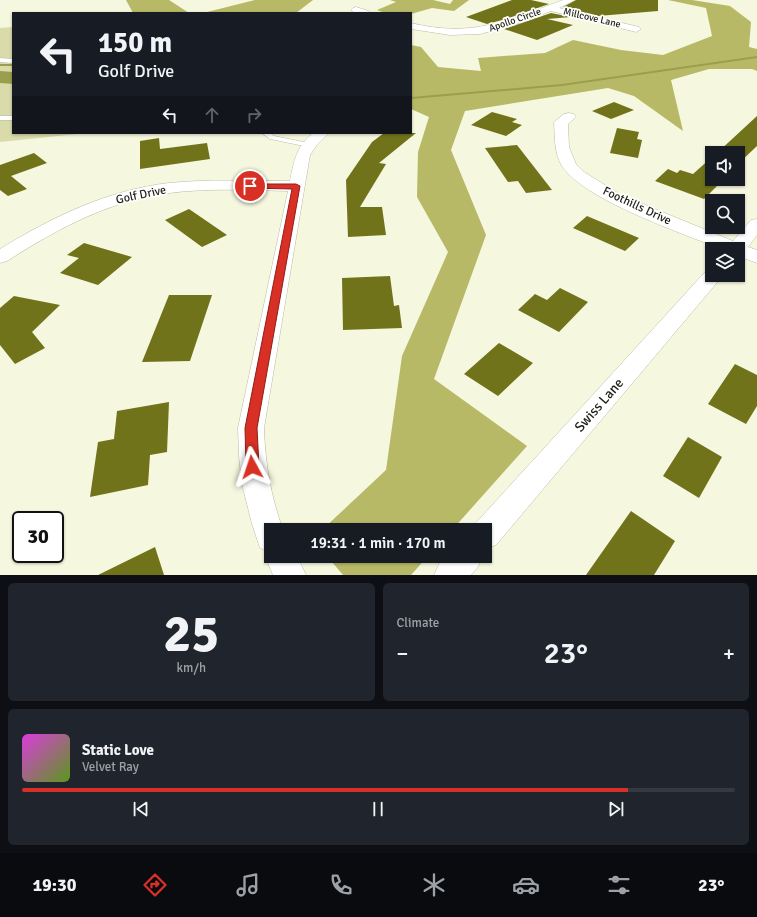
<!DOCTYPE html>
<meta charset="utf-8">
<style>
:root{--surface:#171b24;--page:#20242c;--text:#f1f3f6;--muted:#9ea1a6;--line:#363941;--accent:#d93025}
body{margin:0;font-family:Signika,sans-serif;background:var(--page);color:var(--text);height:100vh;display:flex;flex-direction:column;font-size:15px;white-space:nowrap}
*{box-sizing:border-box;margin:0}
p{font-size:13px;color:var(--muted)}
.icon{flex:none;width:22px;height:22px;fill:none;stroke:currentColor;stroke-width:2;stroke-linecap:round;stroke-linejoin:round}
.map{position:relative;height:575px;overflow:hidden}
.panel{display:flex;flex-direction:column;gap:8px;padding:8px;background:#0d0f14;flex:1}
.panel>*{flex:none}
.hud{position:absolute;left:12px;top:12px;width:400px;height:122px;border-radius:0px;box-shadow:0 1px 3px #0004;background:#171b24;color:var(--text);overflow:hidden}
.controls{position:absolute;left:705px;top:146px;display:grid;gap:8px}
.controls a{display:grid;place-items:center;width:40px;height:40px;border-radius:0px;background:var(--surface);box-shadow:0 1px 3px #0004;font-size:20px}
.speed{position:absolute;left:12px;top:511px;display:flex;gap:8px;font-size:20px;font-weight:700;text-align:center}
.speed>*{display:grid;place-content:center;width:52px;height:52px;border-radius:50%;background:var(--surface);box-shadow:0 1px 3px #0004;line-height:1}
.speed .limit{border:2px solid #111;border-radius:6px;background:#fff;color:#111}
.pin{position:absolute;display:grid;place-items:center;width:34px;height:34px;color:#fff;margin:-17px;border:2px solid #fff;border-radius:50%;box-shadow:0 1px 4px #0007}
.me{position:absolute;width:44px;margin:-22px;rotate:355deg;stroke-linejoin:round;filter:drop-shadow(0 0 3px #0008)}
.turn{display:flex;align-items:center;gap:14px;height:84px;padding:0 20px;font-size:18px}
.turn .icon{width:52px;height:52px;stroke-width:2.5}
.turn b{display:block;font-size:28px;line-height:34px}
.lanes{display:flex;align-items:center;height:38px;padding:0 20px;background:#0003;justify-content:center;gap:20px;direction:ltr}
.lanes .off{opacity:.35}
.big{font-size:30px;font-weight:600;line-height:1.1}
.panel .card{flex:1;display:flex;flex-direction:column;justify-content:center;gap:6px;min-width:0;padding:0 14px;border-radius:6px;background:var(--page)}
.panel .dial{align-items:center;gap:0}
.dial b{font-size:52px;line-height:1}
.song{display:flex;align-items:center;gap:12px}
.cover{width:48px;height:48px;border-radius:6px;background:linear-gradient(135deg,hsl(300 70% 55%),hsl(90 70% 35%))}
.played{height:4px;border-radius:2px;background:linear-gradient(90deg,var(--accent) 85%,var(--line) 85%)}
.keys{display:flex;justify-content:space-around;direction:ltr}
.heat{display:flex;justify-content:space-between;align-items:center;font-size:22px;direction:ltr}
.panel .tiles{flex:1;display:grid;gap:8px;grid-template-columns:1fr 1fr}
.card:last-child{grid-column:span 2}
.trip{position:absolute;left:264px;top:523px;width:228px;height:40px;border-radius:0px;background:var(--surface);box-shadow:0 1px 3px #0004;font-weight:600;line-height:40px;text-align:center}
.tabs{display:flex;height:64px;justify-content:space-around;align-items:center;background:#090b0e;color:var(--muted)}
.tabs .icon{width:28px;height:28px}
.tabs .selected{color:var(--accent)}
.tabs b{font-size:18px;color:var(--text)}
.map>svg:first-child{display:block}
.green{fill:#d9dbaa}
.forest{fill:#b7b966}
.water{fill:#9b9e4b}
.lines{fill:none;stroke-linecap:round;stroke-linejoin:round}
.stream{fill:#9b9e4b;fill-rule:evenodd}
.building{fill:#71731a}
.service-casing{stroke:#babca4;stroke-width:1}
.minor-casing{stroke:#babca4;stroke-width:1}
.service{fill:#fff;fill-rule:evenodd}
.minor{fill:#fff;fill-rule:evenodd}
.route{fill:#d93025;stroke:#8d1f18}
.labels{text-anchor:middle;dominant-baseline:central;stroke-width:3.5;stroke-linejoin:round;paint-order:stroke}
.far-street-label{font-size:10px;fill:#1f1f16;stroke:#fff}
.street-label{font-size:12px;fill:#1f1f16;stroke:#fff}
.near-street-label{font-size:14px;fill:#1f1f16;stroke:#fff}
</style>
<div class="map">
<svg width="757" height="575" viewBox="0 0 757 575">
<rect width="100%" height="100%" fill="#f5f7de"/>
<path class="green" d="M13,27V133H87L0,142V28Z"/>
<path class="forest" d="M126,0H169L189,13H133Z
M255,0H313L296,13H203Z
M390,0H433L450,4L453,0H469L454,11L432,8L411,14L385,13L377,10L396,2Z
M668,0H692L730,6L751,22L749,47L757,49V71L752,69H709L671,80L683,131L634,96L608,88L465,111L451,150L486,235L434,379L527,446L452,530H322L386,470L402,356L448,252L417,197L418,152L429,117L411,109V45L421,47L438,67L481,71L478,58L545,53L573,40L621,50L663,55L712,36L706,8Z
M327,556H428L411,575H343Z"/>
<path class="water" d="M0,71L13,72V84L0,83Z"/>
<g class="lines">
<path class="stream" d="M757,56V58L562,86L411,99V97L562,84Z
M0,64H13V66H0Z"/>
</g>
<path class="building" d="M512,0H531L549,4L506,19L487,24L466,17Z
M576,0H658V11L598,16L563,7Z
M551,13L571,17L547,19L573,25L537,40L504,29Z
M614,102L634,110L611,119L592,111Z
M492,112L517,119L512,122L522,125L506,136L471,125Z
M757,116V146L738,164V153H717Z
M617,128L639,132L637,139L642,140L638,158L610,153Z
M384,133H416L379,163L386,164L360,207H382L386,235L348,237L346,180L372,142Z
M159,138L160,149L207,143L210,159L140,169V141Z
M517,145L552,190L526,193L518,181L508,182L485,148Z
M34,153L47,163L11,176L27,189L8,196L0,190V165Z
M712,157V179H724L704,199L655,181L668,169L677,173L680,170L693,174Z
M189,209L227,235L202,247L165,220Z
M587,216L639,238L625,251L573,228Z
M84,243L132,257L98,285L60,273L79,258L67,255Z
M390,276L394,306L399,305L402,328L343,330L342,278Z
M560,288L588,302L559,332L518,310L535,294L547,300Z
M169,295H212L190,361L142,362Z
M14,296L60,305L32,332L45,348L15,364L0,345V308Z
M499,343L533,363L498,396L464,374Z
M735,364L757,375V406L746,424L708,404Z
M169,402L167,452L150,455L148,485L90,497L98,442L114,439L117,411Z
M688,437L722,457L699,498L663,476Z
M631,511L675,541L654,575H586Z
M155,547L164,575H98Z"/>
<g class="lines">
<defs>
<path id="service" d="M0,58L13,59V63L0,62Z
M0,116H13V120H0Z
M262,133H270L274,136L309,143L313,145L309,147L270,139Z"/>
<path id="minor" d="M563,0H575L559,8L639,27L641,29L636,32L551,11L514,25L480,34L450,35L411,29V23C472,38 507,21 563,0Z
M356,7L369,11L371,13L353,12L351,10L353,8Z
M569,113L574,114L576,117L568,124L569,147L576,164L584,172L621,195L733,241L751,220L757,219V235L748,247L757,250V263L738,256V249H721C682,233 584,200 562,166C554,153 555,137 554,122L564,114Z
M313,133H329L317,145L310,155L264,428C265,463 271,497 283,530H271V556H297L306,575H273L265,556L267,551L260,548L252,524L242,484L239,456L238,428L288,191C242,190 196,187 151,196C99,206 51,233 7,261L0,263V249C52,217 108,190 169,183C209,179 250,181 290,181C294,161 296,147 313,133Z
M712,269V275H723L720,279L496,545L485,549V530H472L474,525L706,271Z
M446,556H482L478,567L471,575H434L439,564Z"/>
</defs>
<use href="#service" class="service-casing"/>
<use href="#minor" class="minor-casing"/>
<use href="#service" class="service"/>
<use href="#minor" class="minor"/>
</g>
<path class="route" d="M250,184H296L300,186L257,428L259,467L257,471L252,472L248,471L246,467L245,428L292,189L248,188L247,186Z"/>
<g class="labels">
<g class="far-street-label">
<text transform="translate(592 18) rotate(13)">Millcove Lane</text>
<text transform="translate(515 20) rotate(-19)">Apollo Circle</text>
</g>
<g class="street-label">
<text transform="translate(141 195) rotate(-12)">Golf Drive</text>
<text transform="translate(637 206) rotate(25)">Foothills Drive</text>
</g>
<g class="near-street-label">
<text transform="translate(599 405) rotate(-49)">Swiss Lane</text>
</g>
</g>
</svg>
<div class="controls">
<a><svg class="icon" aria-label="sound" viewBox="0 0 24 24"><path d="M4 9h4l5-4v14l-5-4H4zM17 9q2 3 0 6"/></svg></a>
<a><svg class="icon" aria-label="search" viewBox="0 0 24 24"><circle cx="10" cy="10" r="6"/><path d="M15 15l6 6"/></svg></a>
<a><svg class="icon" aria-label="layers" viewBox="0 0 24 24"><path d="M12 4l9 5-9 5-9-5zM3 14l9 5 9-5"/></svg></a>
</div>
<div class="speed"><div class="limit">30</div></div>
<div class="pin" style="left:250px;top:186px;background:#d93025"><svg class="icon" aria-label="arrive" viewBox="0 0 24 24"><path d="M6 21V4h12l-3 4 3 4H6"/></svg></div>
<svg class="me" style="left:252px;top:467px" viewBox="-20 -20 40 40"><path d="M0-17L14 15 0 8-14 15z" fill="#d93025" stroke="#fff" stroke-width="4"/></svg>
<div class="trip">19:31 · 1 min · 170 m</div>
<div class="hud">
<div class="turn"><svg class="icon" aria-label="left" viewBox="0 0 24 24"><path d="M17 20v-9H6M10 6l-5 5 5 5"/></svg><div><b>150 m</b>Golf Drive</div></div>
<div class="lanes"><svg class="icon" aria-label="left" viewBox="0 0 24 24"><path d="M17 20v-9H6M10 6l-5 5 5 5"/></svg><svg class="icon off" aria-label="ahead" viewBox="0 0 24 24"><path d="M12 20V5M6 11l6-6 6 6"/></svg><svg class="icon off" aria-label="right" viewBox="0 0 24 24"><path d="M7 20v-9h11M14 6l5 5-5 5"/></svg></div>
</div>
</div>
<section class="panel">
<div class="tiles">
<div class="card dial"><b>25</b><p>km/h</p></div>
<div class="card"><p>Climate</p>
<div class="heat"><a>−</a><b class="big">23°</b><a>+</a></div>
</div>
<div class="card">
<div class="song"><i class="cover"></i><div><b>Static Love</b><p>Velvet Ray</p></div></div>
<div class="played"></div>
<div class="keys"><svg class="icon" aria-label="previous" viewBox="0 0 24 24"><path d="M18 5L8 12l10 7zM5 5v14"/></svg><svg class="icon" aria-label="pause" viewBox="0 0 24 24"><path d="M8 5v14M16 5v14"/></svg><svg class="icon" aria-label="next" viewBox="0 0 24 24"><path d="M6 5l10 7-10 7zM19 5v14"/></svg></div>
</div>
</div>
</section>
<nav class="tabs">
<b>19:30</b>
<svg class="icon selected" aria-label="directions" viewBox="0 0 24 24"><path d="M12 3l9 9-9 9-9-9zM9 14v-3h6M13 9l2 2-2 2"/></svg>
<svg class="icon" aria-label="music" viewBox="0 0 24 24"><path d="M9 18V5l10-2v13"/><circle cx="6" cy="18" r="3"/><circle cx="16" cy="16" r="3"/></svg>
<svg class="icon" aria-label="phone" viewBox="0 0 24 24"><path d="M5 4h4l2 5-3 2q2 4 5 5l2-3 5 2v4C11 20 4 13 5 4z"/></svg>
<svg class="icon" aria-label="climate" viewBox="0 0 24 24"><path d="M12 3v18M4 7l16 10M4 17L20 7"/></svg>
<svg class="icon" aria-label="car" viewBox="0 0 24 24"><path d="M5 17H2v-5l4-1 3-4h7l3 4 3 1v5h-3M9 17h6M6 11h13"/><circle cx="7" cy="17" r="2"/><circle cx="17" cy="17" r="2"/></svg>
<svg class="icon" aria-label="filters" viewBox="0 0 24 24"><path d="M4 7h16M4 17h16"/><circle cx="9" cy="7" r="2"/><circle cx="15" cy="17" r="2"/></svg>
<b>23°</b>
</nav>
